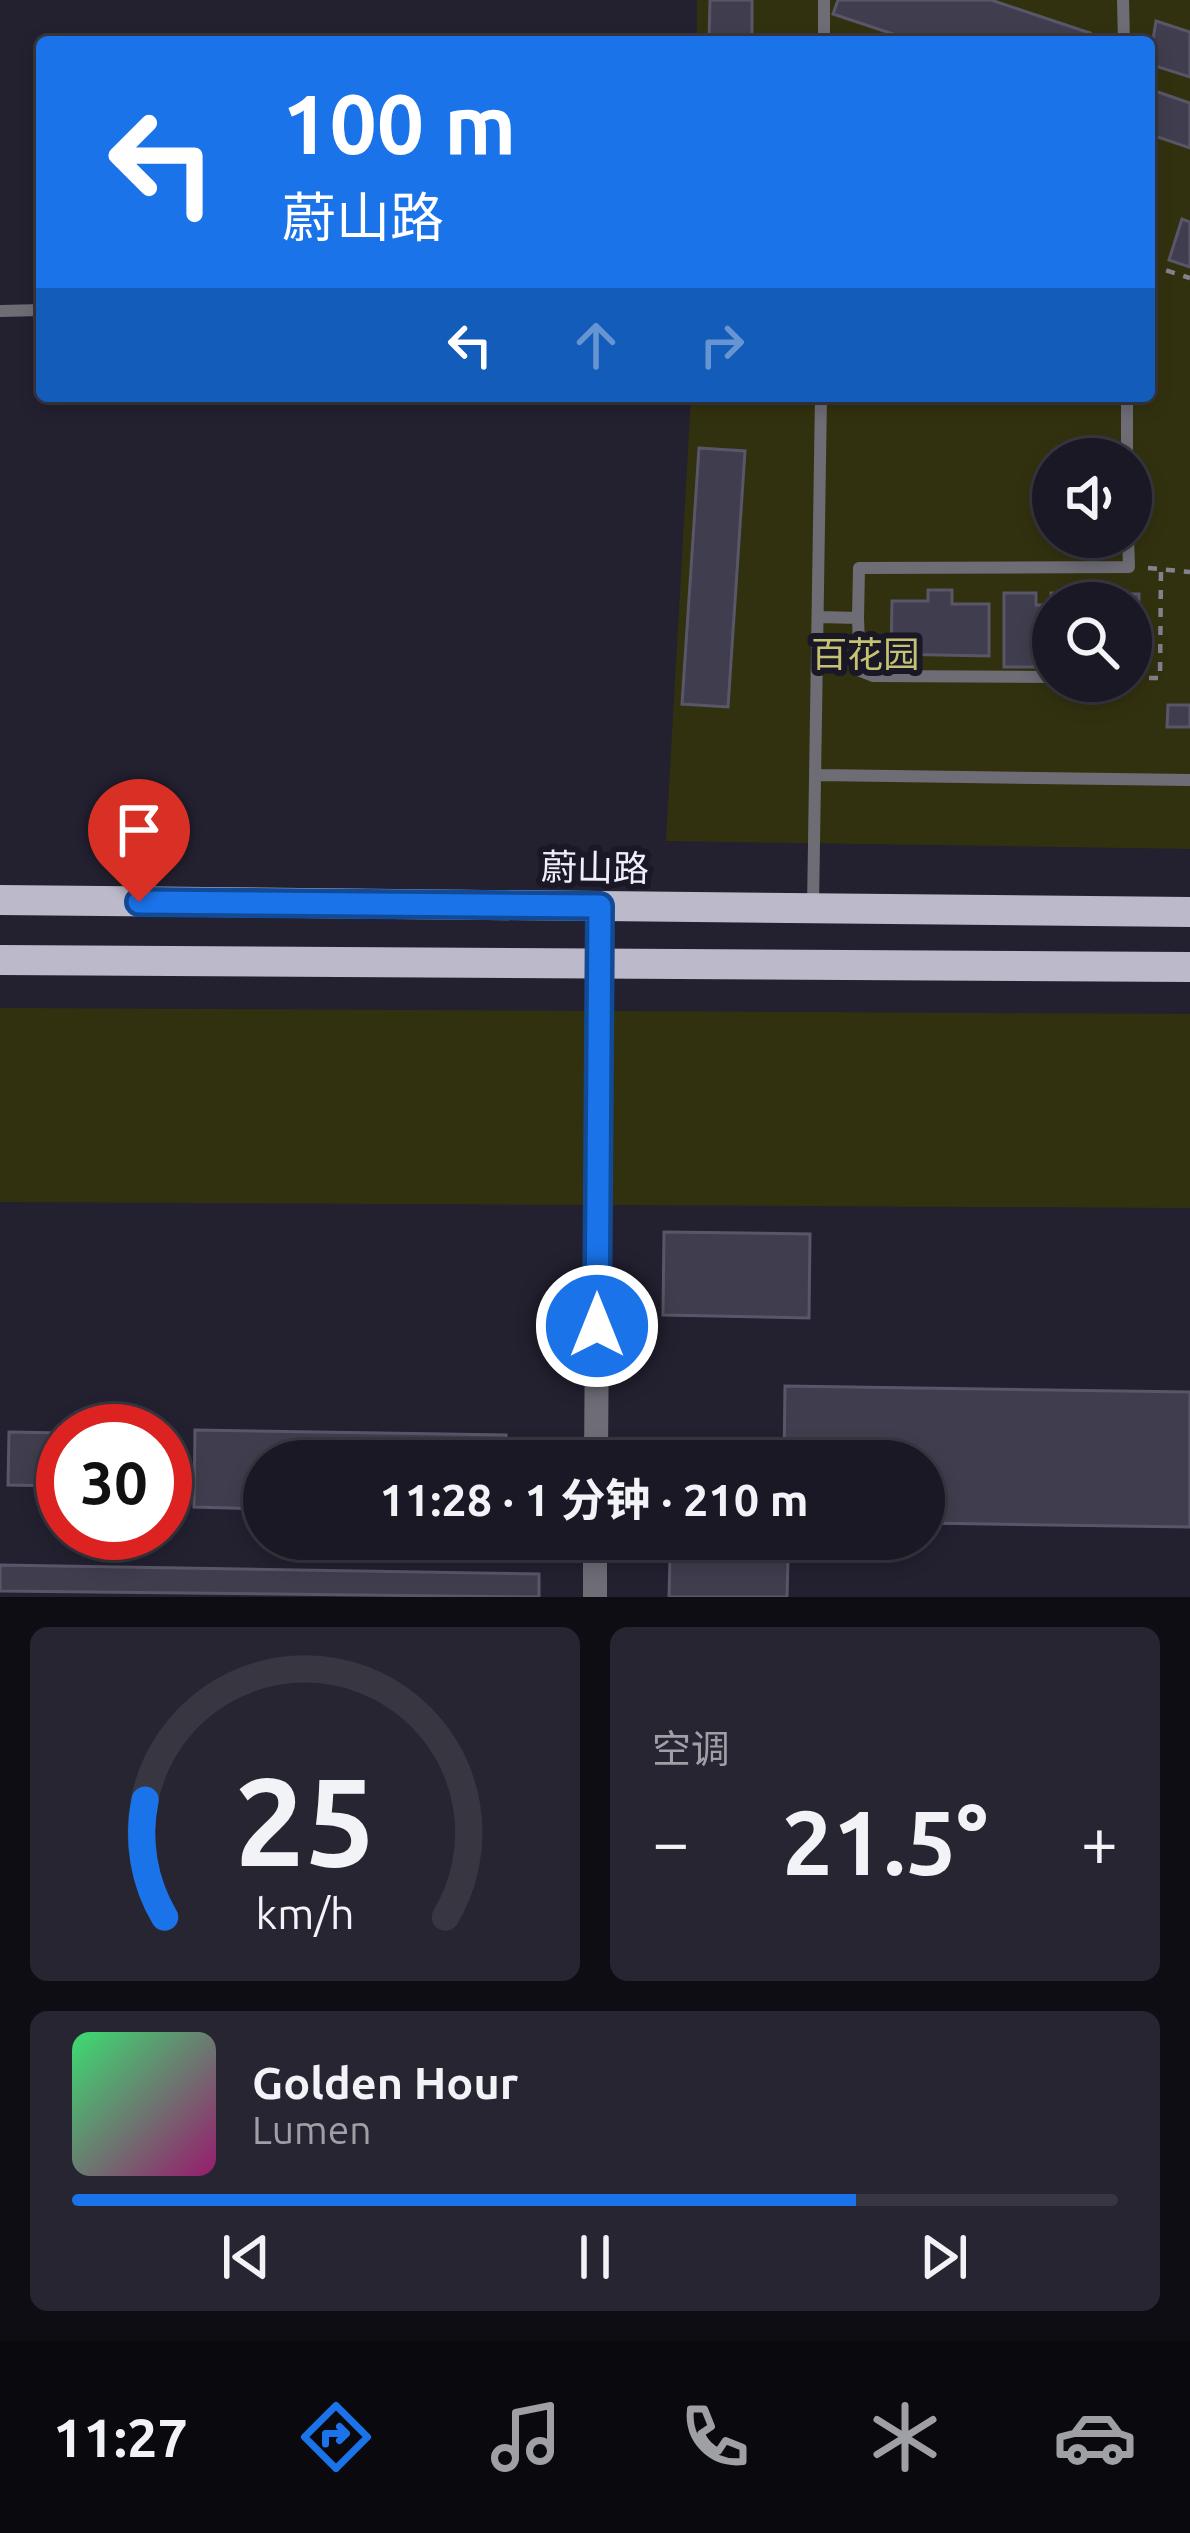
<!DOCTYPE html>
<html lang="zh">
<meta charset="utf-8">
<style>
:root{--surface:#1a1824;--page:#272531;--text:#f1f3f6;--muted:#9fa0a6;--line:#383741;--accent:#1a73e8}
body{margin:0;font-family:Ubuntu,"Noto Sans SC",sans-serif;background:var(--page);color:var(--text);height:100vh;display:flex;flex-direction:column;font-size:45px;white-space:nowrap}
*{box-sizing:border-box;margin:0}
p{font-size:39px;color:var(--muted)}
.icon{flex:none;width:66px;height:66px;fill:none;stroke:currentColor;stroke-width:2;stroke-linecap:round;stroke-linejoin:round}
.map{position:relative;height:1597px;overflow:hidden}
.drawer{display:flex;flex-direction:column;gap:30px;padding:30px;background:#0e0d14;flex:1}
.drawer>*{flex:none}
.hud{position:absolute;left:36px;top:36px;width:1119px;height:366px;border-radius:12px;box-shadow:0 6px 18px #0003,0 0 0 3px var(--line);background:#1a73e8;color:#fff;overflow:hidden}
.tools{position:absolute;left:1032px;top:438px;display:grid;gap:24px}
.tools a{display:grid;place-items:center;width:120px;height:120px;border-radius:50%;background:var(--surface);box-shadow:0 6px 18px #0003,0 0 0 3px var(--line);font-size:60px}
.speed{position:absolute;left:36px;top:1404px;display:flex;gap:24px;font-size:60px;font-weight:700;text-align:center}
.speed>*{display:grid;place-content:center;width:156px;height:156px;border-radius:50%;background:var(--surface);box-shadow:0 6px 18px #0003,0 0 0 3px var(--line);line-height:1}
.speed .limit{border:18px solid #d22;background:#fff;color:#111}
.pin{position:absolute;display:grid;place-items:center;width:102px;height:102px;color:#fff;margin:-123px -51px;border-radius:50% 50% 50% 0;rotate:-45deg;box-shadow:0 0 12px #0007}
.pin .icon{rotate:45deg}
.me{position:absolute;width:132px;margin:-66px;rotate:0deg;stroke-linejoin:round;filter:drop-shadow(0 0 9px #0008)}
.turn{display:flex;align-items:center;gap:42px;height:252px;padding:0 48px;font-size:54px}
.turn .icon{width:156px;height:156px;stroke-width:2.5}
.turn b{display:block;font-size:84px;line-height:102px}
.lanes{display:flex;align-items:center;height:114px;padding:0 48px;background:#0003;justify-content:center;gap:60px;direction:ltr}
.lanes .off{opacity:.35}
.big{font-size:90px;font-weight:700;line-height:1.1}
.drawer .tile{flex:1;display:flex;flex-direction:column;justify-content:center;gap:18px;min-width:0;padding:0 42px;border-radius:18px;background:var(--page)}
.drawer .dial{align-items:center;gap:0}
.dial svg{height:312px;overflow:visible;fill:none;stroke:var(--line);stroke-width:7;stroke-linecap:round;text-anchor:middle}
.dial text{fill:var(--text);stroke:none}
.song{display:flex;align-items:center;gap:36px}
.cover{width:144px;height:144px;border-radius:18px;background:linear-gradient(135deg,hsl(140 70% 55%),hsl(320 70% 35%))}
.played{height:12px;border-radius:6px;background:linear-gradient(90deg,var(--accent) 75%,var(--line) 75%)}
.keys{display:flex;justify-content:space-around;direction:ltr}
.heat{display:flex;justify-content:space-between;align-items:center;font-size:66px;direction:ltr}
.drawer .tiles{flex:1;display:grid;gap:30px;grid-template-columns:1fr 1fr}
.tile:last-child{grid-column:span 2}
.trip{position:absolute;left:243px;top:1440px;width:702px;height:120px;border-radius:60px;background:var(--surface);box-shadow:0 6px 18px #0003,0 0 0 3px var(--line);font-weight:700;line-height:120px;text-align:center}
.tab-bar{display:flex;height:192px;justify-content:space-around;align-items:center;background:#0a0a0e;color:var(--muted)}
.tab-bar .icon{width:84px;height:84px}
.tab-bar .current{color:var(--accent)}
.tab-bar b{font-size:54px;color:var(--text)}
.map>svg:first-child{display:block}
.green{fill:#32310f;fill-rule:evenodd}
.building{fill:#403d4e;stroke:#5a5669;stroke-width:3}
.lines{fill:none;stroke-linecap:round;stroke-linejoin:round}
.path{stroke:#84818f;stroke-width:4.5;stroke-dasharray:9 9;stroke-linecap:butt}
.lane{stroke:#6e6d76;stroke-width:12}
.street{stroke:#6e6d76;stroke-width:24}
.primary{stroke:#bcb9ca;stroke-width:30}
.route-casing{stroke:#114b97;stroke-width:30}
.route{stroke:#1a73e8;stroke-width:21}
.labels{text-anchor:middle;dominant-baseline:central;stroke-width:12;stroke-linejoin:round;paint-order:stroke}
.park-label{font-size:36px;fill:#c5c371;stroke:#1a1726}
.street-label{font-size:36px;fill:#f0eef9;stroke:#1a1726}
</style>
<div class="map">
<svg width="1190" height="1597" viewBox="0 0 1190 1597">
<rect width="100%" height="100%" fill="#232030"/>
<path class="green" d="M697,0H1190V849L666,841L691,396H1149V42H697ZM1053,459H1131V537H1053ZM1053,603H1131V681H1053Z
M0,1008L1190,1014V1208L0,1202Z"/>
<path class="building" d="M710,0H752V42H709Z
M838,0H991L1090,33L1087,42H917L833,14Z
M1156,21L1190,32V77L1149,64Z
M1155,91L1190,103V148L1149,134Z
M1182,219L1190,222V267L1169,260Z
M699,448L745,451L728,707L682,704Z
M928,590H952V604H989V656L891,654L892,601H928Z
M1004,593H1036V605H1051V593L1082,594V603H1053V667H1004Z
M1106,594H1139L1138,668H1131V603H1106Z
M1168,705H1190V727H1167Z
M664,1232L810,1234L809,1318L663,1315Z
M785,1386L1190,1392V1527L924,1523V1461H784Z
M195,1430L506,1435V1461H264V1509L194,1507Z
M9,1432L63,1433V1486L8,1485Z
M670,1555L788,1558L787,1597H669Z
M0,1565L539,1574V1597L0,1591Z"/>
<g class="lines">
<path class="path" d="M1149,265L1190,278
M1148,568L1190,572
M1131,678H1160L1161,569"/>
<path class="lane" d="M1123,0L1124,42
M824,42V0
M0,311L42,310
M1127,396V459
M819,617L858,618L859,568L1129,567L1128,537
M858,618L860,671L873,676L1053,677
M818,775L1190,780
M813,907L821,396"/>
<path class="street" d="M596,1461L600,906
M595,1597V1539"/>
<path class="primary" d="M0,900L1190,912
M0,960L1190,967"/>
</g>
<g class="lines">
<defs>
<path id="route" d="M139,902L600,906L597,1326"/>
</defs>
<use href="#route" class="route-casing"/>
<use href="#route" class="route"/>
</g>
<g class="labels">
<g class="park-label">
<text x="865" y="653">百花园</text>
</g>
<g class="street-label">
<text transform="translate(595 867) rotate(1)">蔚山路</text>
</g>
</g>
</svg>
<div class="tools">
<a><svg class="icon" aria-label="sound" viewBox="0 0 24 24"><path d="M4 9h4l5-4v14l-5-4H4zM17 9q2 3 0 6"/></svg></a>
<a><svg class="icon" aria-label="search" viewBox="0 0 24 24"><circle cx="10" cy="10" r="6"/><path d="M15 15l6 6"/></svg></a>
</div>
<div class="speed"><div class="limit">30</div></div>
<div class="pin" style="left:139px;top:902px;background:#d93025"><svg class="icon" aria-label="arrive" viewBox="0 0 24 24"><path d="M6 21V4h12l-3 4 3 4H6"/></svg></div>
<svg class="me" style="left:597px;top:1326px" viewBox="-20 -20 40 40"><circle r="17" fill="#1a73e8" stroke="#fff" stroke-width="3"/><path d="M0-11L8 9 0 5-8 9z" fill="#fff"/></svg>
<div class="trip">11:28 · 1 分钟 · 210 m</div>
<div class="hud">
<div class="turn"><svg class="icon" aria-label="left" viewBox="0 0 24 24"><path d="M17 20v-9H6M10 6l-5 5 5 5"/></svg><div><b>100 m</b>蔚山路</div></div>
<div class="lanes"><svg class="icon" aria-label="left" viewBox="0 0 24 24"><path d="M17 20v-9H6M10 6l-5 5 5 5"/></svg><svg class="icon off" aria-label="ahead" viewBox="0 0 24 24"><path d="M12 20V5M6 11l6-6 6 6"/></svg><svg class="icon off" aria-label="right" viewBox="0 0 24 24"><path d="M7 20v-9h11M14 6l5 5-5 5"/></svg></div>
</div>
</div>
<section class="drawer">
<div class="tiles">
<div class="tile dial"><svg viewBox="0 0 100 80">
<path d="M14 69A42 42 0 1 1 86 69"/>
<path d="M14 69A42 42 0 0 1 9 39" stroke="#1a73e8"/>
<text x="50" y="56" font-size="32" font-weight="700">25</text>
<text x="50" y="72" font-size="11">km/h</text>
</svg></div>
<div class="tile"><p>空调</p>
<div class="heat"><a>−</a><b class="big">21.5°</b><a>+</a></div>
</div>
<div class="tile">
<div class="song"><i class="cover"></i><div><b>Golden Hour</b><p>Lumen</p></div></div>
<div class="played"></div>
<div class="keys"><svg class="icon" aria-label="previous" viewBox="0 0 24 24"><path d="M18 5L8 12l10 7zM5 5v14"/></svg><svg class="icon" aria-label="pause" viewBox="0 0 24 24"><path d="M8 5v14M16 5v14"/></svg><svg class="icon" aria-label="next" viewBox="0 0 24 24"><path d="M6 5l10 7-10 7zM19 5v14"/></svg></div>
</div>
</div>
</section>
<nav class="tab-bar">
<b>11:27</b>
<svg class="icon current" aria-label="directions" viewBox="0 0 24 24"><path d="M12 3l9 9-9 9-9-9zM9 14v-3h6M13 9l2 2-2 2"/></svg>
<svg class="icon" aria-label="music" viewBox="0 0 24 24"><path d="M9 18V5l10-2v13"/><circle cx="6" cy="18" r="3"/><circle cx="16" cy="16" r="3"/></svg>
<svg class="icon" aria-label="phone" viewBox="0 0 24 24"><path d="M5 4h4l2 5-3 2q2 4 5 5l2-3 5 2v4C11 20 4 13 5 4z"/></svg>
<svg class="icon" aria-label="climate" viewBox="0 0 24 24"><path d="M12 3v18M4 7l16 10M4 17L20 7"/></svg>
<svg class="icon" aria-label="car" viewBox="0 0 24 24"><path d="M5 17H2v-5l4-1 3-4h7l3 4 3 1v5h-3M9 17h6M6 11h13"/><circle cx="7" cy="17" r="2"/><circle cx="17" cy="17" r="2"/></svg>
</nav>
